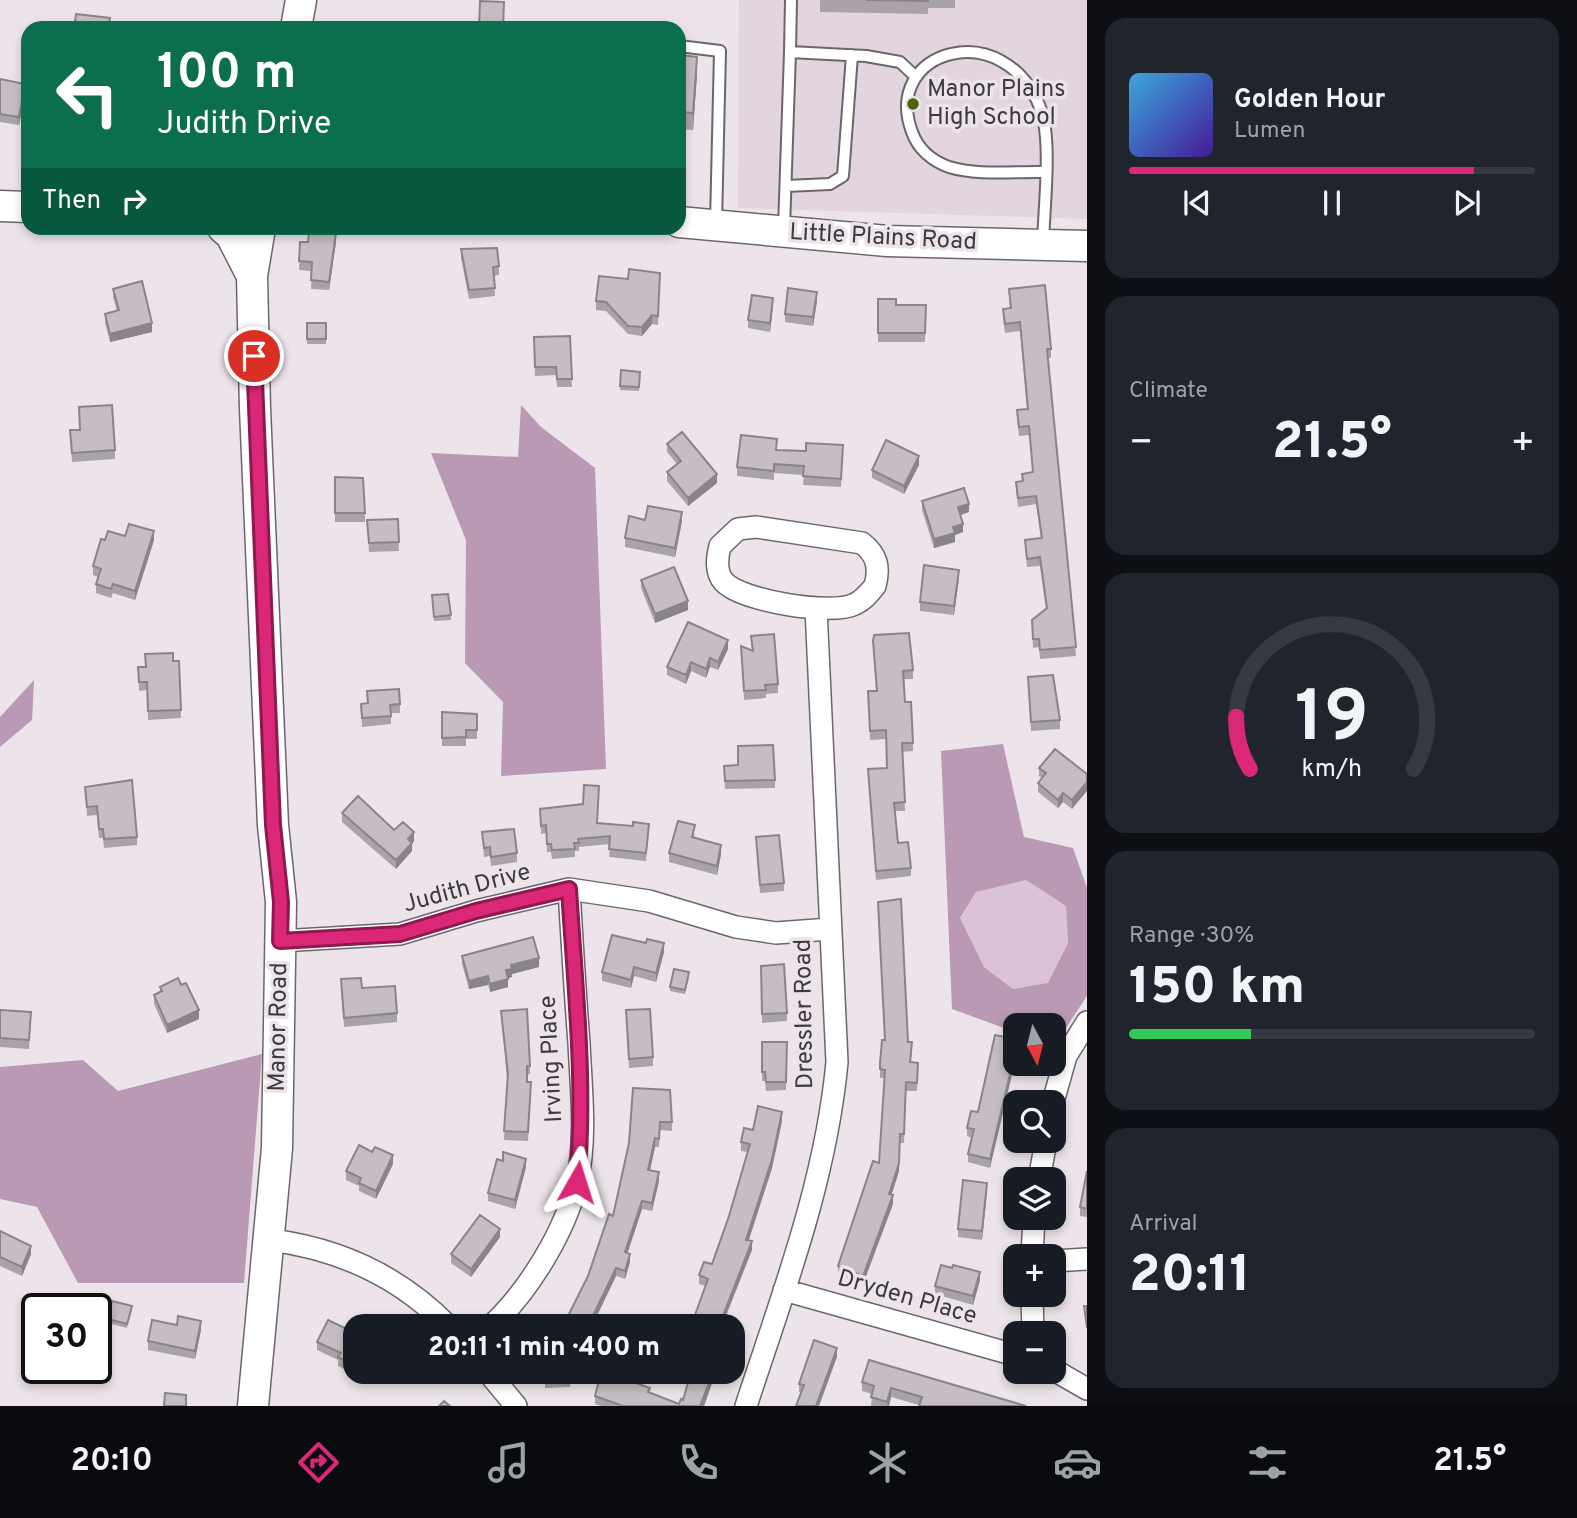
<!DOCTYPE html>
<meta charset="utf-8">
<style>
:root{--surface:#171b24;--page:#20242c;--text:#f1f3f6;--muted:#9ea1a6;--line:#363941;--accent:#db2777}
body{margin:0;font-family:Overpass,sans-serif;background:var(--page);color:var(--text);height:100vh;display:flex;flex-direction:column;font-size:26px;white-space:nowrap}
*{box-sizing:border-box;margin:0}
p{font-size:23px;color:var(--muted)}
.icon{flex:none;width:38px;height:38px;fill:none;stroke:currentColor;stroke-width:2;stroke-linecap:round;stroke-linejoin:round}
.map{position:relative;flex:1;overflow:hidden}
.panel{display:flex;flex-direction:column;gap:18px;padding:18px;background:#0d0f14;width:490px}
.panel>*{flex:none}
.guide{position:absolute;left:21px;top:21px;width:665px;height:214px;border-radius:21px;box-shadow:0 4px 10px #0003;background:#0b6e4f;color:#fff;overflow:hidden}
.needle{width:46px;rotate:173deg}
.controls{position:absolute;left:1003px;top:1013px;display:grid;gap:14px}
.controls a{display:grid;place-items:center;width:63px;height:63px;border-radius:14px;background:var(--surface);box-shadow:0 4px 10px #0003;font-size:35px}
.speed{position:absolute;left:21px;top:1293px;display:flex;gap:14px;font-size:35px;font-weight:700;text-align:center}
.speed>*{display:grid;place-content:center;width:91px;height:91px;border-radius:50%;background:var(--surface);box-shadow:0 4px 10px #0003;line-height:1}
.speed .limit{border:4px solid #111;border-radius:10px;background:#fff;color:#111}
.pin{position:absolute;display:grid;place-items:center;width:60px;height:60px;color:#fff;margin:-30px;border:4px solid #fff;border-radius:50%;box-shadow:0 2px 7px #0007}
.me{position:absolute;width:77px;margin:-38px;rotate:6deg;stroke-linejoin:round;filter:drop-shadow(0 0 5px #0008)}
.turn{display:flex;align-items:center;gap:24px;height:147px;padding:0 21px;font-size:32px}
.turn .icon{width:91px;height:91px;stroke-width:2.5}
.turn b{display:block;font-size:49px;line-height:60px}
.then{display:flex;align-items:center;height:66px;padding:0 21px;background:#0003;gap:14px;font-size:26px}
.big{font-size:52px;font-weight:800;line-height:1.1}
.panel .tile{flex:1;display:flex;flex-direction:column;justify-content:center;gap:10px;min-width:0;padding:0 24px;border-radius:21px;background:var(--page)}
.panel .dial{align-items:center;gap:0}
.dial svg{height:182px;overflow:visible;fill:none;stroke:var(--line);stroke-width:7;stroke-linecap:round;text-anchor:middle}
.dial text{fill:var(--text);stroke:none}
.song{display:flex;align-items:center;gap:21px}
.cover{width:84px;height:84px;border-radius:10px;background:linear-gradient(135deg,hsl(200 70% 55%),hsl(260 70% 35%))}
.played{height:7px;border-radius:4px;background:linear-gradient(90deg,var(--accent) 85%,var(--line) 85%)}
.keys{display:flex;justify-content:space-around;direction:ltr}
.heat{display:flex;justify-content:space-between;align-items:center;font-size:38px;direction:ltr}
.charge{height:10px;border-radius:5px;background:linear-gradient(90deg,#34c759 30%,var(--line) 0)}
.trip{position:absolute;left:343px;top:1314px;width:402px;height:70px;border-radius:21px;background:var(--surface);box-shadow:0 4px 10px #0003;font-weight:800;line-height:70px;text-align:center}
.menu{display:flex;height:112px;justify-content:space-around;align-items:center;background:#090b0e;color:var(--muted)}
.menu .icon{width:49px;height:49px}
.menu .on{color:var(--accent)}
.menu b{font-size:32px;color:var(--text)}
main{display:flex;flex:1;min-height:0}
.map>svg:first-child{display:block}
.built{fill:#e2d5df}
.green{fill:#dcc2d7}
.forest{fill:#b999b3;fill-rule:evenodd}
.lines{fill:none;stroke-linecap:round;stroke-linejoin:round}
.lane-casing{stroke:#6c666b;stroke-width:14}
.street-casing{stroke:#6c666b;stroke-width:24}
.secondary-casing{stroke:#6c666b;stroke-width:33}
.lane{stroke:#fff;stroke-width:10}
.street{stroke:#fff;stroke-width:21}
.secondary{stroke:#fff;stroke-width:30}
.wall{fill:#a9a3a8}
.shaded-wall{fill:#8a8488}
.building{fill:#c5bdc3;stroke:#8a8488;stroke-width:2}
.route-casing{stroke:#8e194d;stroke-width:18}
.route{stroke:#db2777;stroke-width:12}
.poi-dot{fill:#4f620c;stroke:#ece4ea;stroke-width:2.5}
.labels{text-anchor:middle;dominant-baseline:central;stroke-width:7;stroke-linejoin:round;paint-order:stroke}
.poi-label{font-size:24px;fill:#3e3a3d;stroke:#ece4ea;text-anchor:start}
.street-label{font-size:24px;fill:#3e3a3d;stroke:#ece4ea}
</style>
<main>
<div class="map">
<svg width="1087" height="1406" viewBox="0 0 1087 1406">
<rect width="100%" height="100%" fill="#ece4ea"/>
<path class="built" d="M739,0H1087V219L738,208Z"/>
<path class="green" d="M1026,880L1066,906L1068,943L1048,984L1013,989L984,967L960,919L976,892Z"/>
<path class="forest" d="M521,405L541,427L595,468L606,769L501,776L503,702L465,663L466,540L431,453L518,457Z
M34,680L32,720L0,747V717Z
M1003,744L1024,837L1073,848L1087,888V996L1054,1046V1026H1015V1032L952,1009L941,751ZM1026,880L1066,906L1068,943L1048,983L1013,989L984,967L960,918L976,892Z
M262,1054L244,1283H78L37,1207L0,1199V1067L83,1060L118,1091Z"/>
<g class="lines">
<defs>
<path id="lane" d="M679,46L720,51L716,223
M790,52L791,0
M786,186L830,184L843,176L852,55
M784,228L790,52L866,56L900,62L916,77
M1043,243C1044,207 1052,142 1041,110C1006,14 881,49 912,132C918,149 932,161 949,167C978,176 1015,171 1045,172"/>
<path id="street" d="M756,527L862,543C877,555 880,567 875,586C869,593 864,600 855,604C833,616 741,601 724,582C715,572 717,558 720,546L738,529Z
M280,941L400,934L476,911L569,889L649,901L736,927L776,933L830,929
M1053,1102L1066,1056L1087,1022
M1039,1180L1046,1141
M271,1240C340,1249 399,1276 448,1326
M1032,1256L1034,1218
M1054,1261L1087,1259
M784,1290L1015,1355
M1032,1295L1033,1334
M491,1326C528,1292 565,1232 577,1182C587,1138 581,1088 579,1043C575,992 572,941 569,889
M1054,1370L1087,1389
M488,1372L516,1406
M746,1406C783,1293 826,1181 837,1062L816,608"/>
<path id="secondary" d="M296,28L301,0
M0,206L28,207
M679,222L887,241L1087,246
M223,228L231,235L252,276
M253,1406L277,1148L281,902L273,825L255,409L252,276L260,228"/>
</defs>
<use href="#lane" class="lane-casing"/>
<use href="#street" class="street-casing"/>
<use href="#secondary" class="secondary-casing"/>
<use href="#lane" class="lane"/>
<use href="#street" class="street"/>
<use href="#secondary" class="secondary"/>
</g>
<path class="wall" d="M820,0H955V8H928V14L820,12Z
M679,55L697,74L693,130L679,129Z
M0,79L25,92L19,125L0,122Z
M300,242H336L329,290L311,289L312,271L299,270Z
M461,249L499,266V275L494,276L495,296L469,299L461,258Z
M660,273L658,325L652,324L642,336L628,334L606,311L596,310V301L628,279Z
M113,289L152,332L110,342L105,323V314L117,311L113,297Z
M1009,289L1051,349V358H1048L1076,656L1040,659L1039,647L1033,648L1032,620L1046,609L1040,566L1027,567L1025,549V540L1041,538L1036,504L1018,507L1016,490V482L1022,481V474L1033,472L1029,435L1019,436L1017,419V410L1027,409L1020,331L1005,333L1003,318V309L1010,308Z
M878,299L896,305H926L925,342H878Z
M817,301L813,326L785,322V314Z
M773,306L770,332L748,328V320Z
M307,323H326V344H307Z
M570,336L572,387H557L556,375L535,376L534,337Z
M621,370L640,372L639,391L620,390Z
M79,407L115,450V459L72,462L70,430H80Z
M667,444L717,483L688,506L667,481V472L677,464L667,452Z
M777,451L843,454L841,487L803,485L804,475L774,473V480L737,476V467Z
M919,465L904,494L872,478V470Z
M335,477L365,513V522H335Z
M922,501L969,512L960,515L963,532L955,535V542L934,548L922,510Z
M398,519L399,551L369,552L367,520Z
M645,520L682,521L675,557L625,547V538Z
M125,536L154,540L135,600L113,593L111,598L96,593V584L98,577L93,575V566L105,540Z
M959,578L954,615L920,611V602Z
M641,580L688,610L655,623L641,588Z
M432,600L451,615V620L434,621Z
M751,636L778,684V693L766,694V698L744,700L741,646L752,651Z
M873,641L913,670V679H904L905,702L913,743V751L902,752L905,811H895L898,843L911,868V876L876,880L868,769L887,768L886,739L870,740L868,691H876Z
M728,649L718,670L710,667L706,678L691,671L686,684L667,675V667Z
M173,661H179L181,718L148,720L147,690L139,691L138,667H145Z
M1028,677L1060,720V729L1031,731Z
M367,691L400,704V713H391V724L362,727L361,704L368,703Z
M442,712L477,714V739H466V746H442Z
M724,766L775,780V788L725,789Z
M1039,768L1087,774L1072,809L1063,802L1058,808L1038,792V783L1042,778L1039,776Z
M85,787L137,837V845L104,848L103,838H99L97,815L87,816Z
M540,809L597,823L649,832L646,861L609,857L610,844L579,847V851H575V857L552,859L551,852H547L546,833L541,834Z
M342,813L394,830L414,841L412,843V851L396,869L342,822Z
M482,832L517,853V862L491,866L490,856L484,857Z
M695,834L694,838L721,854L717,875L669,862V853Z
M756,837L784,883V891L760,893Z
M646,943L664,952L656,982L634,976L631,988L602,981V972Z
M462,956L539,967L512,974V977L508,978V987L490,992L488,985L469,989L462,964Z
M761,966L787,1013V1021L762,1023Z
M689,977L685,994L670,991V987Z
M160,987L199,1019L167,1033L154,1004V995L160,993Z
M341,988H362L397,1013V1022L344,1027Z
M0,1010L31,1021L29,1049L0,1047Z
M626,1010L653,1057V1066L629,1068Z
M501,1011L530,1066V1074L527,1075V1082L531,1091L528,1141L504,1140L507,1080Z
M995,1035L990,1168L968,1162V1154L972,1138L967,1136V1128L978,1112Z
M762,1042H787L786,1090L766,1091L765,1081H762Z
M908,1042L912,1051L911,1062L918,1071L917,1091H906L904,1143H900L899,1171L891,1195L893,1204L863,1284L838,1275V1266L879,1163L885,1078H880V1063Z
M633,1088L672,1122V1131L660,1130L659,1147H655L650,1170L659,1181L652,1211L642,1209L627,1253L630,1262L625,1279L616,1276L592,1326H563L588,1276L613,1216L629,1143Z
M782,1121L772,1168L749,1240L752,1250L706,1286L699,1284V1275L712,1264L729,1216L748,1152L741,1151V1142L753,1130Z
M393,1164L376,1199L359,1191V1186L346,1180V1171Z
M526,1167L515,1209L488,1201V1193Z
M1087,1171V1217L1080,1216V1207Z
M987,1191L982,1240L958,1237V1229Z
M0,1231L31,1254L22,1276L0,1266Z
M500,1237L471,1277L451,1263V1254Z
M952,1268L980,1280L973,1305L935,1294V1286Z
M132,1310L127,1328L108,1323V1319Z
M177,1325L201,1330L195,1359L148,1350V1341Z
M355,1333V1372H361L358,1376L338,1366V1360L317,1350V1342Z
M837,1357L801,1393L799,1392V1384Z
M545,1372H570V1387L545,1388Z
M633,1382L650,1393L679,1404L683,1400L712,1383L704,1406H601L595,1404V1396Z
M862,1382L1026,1406L919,1405L891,1397L889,1406H871L872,1394L862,1391Z"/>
<path class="shaded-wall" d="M697,57V74L693,130V113Z
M25,84V92L19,125V117Z
M336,233V242L329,290V282Z
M817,292V301L813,326V317Z
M773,298V306L770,332V323Z
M652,315V324L642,336V327Z
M152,323V332L110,342V334Z
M919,456V465L904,494V486Z
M717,474V483L688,506V498Z
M969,504V512L958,516V507Z
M682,512V521L675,557V548Z
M963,524V532L955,535V542L934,548V539L953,527Z
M154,531V540L135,600V591Z
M959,570V578L954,615V606Z
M688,601V610L655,623V614Z
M728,640V649L718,670V662Z
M710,658V667L706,678V669Z
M691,662V671L686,684V675Z
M1087,782V791L1072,809V800Z
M1063,793V802L1058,808V800Z
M414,832V841L412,843V851L396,869V860L408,839Z
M721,845V854L717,875V866Z
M664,943V952L656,982V973Z
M539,958V967L512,974V977L506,979V970L511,965Z
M634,967V976L631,988V980Z
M488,976V985L469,989V981Z
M508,979V987L490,992V984Z
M199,1010V1019L167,1033V1025Z
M1015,1053V1062L990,1168V1159Z
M782,1112V1121L772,1168L746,1248V1240Z
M900,1134L899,1171L889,1203V1194Z
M655,1138V1147L648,1179V1170Z
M393,1155V1164L376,1199V1191Z
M526,1159V1167L515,1209V1200Z
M659,1172V1181L652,1211V1203Z
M987,1183V1191L982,1240V1231Z
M893,1195V1204L863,1284V1276Z
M642,1201V1209L625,1261V1252Z
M500,1229V1237L471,1277V1269Z
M752,1241V1250L722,1326H719Z
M31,1246V1254L22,1276V1267Z
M630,1254V1262L625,1279V1271Z
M616,1268V1276L592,1326H588Z
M980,1272V1280L973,1305V1296Z
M201,1321V1330L195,1359V1351Z
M837,1348V1357L819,1406H816Z
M712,1375V1383L704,1406H700Z
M891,1388V1397L889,1406H887Z"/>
<path class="building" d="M866,0H928V1Z
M480,1L504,2L503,28H479Z
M76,14L110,18L109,28H74Z
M679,55L697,57L693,113L679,112Z
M0,79L25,84L19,117L0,114Z
M309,232L336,233L329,282L311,280L312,262L299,261L300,242H308Z
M497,248L499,266L493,267L495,288L469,290L461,249Z
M629,269L660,273L658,316L652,315L642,327L628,326L606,302L596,301L599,276L628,279Z
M142,281L152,323L110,334L105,314L119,310L113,289Z
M1045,285L1051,349H1047L1076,647L1040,650L1039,639H1033L1032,620L1047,608L1040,557L1027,559L1025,540L1042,538L1036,496L1018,498L1016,482L1023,481L1022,474L1033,472L1029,426L1019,427L1017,410L1028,409L1020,322L1005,324L1003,309L1011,308L1009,289Z
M788,288L817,292L813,317L785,314Z
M752,295L773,298L770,323L748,320Z
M878,299H896V305H926L925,333H878Z
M307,323H326V339H307Z
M570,336L572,379H557L556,367H535L534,337Z
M621,370L640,372L639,387L620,386Z
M112,405L115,450L72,453L70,430H80L79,407Z
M682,432L717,474L688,498L667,472L681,461L667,444Z
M741,435L777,439L776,450L806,451V443L843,445L841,479L803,476L804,466L774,464V471L737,467Z
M886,440L919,456L904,486L872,470Z
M335,477L363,478L365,513H335Z
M964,488L969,504L958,507L963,524L953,527L955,533L934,539L922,501Z
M648,506L682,512L675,548L625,538L629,516L645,520Z
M398,519L399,542L369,543L367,520Z
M129,524L154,531L135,591L113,584L111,589L96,584L101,569L93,566L101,539L105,540L108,531L125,536Z
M924,565L959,570L954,606L920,602Z
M674,567L688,601L655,614L641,580Z
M448,594L451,615L434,617L432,595Z
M688,622L728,640L718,662L710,658L706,669L691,662L686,675L667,667Z
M909,633L913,670L903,671L905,702H911L913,743H902L905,802L894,803L898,843L908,842L911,868L876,871L868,769L887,768L886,730L870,731L868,691H877L873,641L874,635Z
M774,634L778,684L765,685L766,690L744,691L741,646L753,651L751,636Z
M173,653V661H179L181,710L148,711L147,682H139L138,667H146L145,654Z
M1053,675L1060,720L1031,722L1028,677Z
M399,689L400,704L390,705L391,716L362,718L361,704L368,703L367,691Z
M442,712L477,714V730H466V737L442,738Z
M773,745L775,780L725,781L724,766L738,765V746Z
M1055,749L1087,774V782L1072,800L1063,793L1058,800L1038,783L1046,773L1039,768Z
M132,780L137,837L104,839L103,829H99L97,806L87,807L85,787Z
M584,785L599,786L597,823L633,826V822L649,824L646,853L609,849L610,836L578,839L579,843H574L575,849L552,850L551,844H547L546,825L541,826L540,809L583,804Z
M358,796L394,830L403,822L414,832L408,839L412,843L396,860L342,813Z
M678,821L695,825L692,837L721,845L717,866L669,853Z
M514,829L517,853L491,857L490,847L484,848L482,832Z
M779,835L784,883L760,885L756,837Z
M901,899L908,1042H912L910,1062L918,1063L917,1083L906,1082L904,1134H900L899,1163L889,1194L893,1195L863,1276L838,1266L873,1161L879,1163L885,1070L880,1069V1063L882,1040H885L878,902Z
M612,935L646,943L647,939L664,943L656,973L634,967L631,980L602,972Z
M533,937L539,958L511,965L512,969L506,970L508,979L490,984L488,976L469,981L462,956Z
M784,964L787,1013L762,1014L761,966Z
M674,969L689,972L685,990L670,987Z
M178,978L181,985L186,983L199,1010L167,1025L154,995L162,991L160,987Z
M361,978L362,988L395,986L397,1013L344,1018L341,979Z
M527,1009L530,1066H527V1082H531L528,1132L504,1131L508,1074L501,1011Z
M650,1009L653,1057L629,1059L626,1010Z
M0,1010L31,1012L29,1040L0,1038Z
M995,1035L1015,1039V1053L990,1159L968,1154L974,1129L967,1128L971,1111L978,1112Z
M762,1042H787L786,1082H766L765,1072H762Z
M633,1088L670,1090L672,1122H660L659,1139L655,1138L648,1170L659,1172L652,1203L642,1201L625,1252L630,1254L625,1271L616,1268L588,1326H581L569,1321V1326H563L588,1276L609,1214L613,1216L629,1143Z
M758,1106L782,1112L772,1159L746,1240L752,1241L719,1326H691L708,1279L699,1275L704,1262L712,1264L729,1216L750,1144L741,1142L744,1128L753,1130Z
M359,1145L372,1152L375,1147L393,1155L376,1191L359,1183L361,1178L346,1171Z
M503,1152L526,1159L515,1200L488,1193L497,1159L503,1161Z
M1087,1171V1209L1080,1207Z
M963,1180L987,1183L982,1231L958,1229Z
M480,1215L500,1229L471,1269L451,1254Z
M0,1231L31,1246L22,1267L0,1257Z
M941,1265L952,1268L953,1265L980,1272L973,1296L935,1286Z
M112,1301L132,1306L127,1324L108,1319Z
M1084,1306H1087V1328Z
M178,1316L201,1321L195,1351L148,1341L152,1320L177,1325Z
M328,1320L355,1333V1366L338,1357L341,1353L317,1342Z
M814,1340L837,1348L816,1406H796L804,1385L799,1384Z
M869,1360L1026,1406H919L922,1397L891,1388L887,1402L871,1397L874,1386L862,1382Z
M545,1372H570V1378L545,1379Z
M601,1372L616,1376L617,1372H627L633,1374L630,1381L650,1388L648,1392L679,1404L681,1399L683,1400L691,1372H701L712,1375L700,1406H623L595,1396Z
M165,1393L186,1395V1406H164Z
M444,1401L450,1406H439Z"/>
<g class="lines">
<defs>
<path id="route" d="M254,356L273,825L281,902L280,941L400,934L476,911L569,889C575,987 586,1085 577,1182"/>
</defs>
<use href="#route" class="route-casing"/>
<use href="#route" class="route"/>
</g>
<circle class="poi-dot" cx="913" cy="104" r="7"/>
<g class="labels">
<g class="poi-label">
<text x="927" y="90">Manor Plains<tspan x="927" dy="28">High School</tspan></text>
</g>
<g class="street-label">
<text transform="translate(883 238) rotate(3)">Little Plains Road</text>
<text transform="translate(467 889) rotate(-15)">Judith Drive</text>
<text transform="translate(805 1014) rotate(-91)">Dressler Road</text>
<text transform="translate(279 1027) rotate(-89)">Manor Road</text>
<text transform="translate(552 1059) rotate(-93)">Irving Place</text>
<text transform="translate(907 1298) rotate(16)">Dryden Place</text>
</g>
</g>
</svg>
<div class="controls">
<a><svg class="needle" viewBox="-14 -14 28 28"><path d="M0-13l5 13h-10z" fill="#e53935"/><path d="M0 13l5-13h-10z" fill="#9ea1a6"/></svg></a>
<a><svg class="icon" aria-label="search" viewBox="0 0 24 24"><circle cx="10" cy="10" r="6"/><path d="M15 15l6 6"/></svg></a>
<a><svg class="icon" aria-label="layers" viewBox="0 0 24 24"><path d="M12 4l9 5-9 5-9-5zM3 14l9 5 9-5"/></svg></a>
<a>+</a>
<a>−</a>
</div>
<div class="speed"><div class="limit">30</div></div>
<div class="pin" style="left:254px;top:356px;background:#d93025"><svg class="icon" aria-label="arrive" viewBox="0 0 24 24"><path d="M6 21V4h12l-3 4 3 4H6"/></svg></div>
<svg class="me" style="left:577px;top:1182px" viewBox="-20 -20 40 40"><path d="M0-17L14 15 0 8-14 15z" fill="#db2777" stroke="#fff" stroke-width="4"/></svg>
<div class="trip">20:11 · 1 min · 400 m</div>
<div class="guide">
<div class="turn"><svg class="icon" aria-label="left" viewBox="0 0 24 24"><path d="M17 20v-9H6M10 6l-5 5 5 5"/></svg><div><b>100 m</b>Judith Drive</div></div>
<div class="then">Then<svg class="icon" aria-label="right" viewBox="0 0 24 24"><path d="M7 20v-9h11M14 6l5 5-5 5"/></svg></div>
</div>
</div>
<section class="panel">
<div class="tile">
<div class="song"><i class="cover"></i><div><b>Golden Hour</b><p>Lumen</p></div></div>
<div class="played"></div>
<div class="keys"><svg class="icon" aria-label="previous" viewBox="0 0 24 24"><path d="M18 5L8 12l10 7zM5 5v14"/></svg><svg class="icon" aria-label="pause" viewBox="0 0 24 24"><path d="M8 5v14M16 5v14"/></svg><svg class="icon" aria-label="next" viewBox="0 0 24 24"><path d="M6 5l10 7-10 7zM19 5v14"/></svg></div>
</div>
<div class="tile"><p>Climate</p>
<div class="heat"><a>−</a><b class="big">21.5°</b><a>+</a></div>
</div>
<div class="tile dial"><svg viewBox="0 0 100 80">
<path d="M14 69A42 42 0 1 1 86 69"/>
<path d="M14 69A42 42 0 0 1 8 46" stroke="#db2777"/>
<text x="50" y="56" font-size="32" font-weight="700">19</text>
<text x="50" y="72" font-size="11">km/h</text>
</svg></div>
<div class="tile"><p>Range · 30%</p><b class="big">150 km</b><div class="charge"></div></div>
<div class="tile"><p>Arrival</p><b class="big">20:11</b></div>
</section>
</main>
<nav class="menu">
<b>20:10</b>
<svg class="icon on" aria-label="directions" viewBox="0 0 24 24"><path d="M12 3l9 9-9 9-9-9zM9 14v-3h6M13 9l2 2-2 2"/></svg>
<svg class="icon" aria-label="music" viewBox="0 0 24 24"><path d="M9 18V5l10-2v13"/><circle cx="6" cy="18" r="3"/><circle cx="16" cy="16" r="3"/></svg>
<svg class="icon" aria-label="phone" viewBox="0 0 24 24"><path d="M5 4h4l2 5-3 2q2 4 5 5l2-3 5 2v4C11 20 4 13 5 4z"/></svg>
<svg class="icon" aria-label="climate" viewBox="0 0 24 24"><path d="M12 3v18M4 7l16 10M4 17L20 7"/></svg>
<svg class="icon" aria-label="car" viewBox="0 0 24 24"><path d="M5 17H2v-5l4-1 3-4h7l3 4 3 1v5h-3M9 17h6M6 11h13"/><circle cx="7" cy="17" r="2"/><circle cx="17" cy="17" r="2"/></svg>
<svg class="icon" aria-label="filters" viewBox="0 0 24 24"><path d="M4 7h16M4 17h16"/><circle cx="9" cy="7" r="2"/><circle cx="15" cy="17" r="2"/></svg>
<b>21.5°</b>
</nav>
